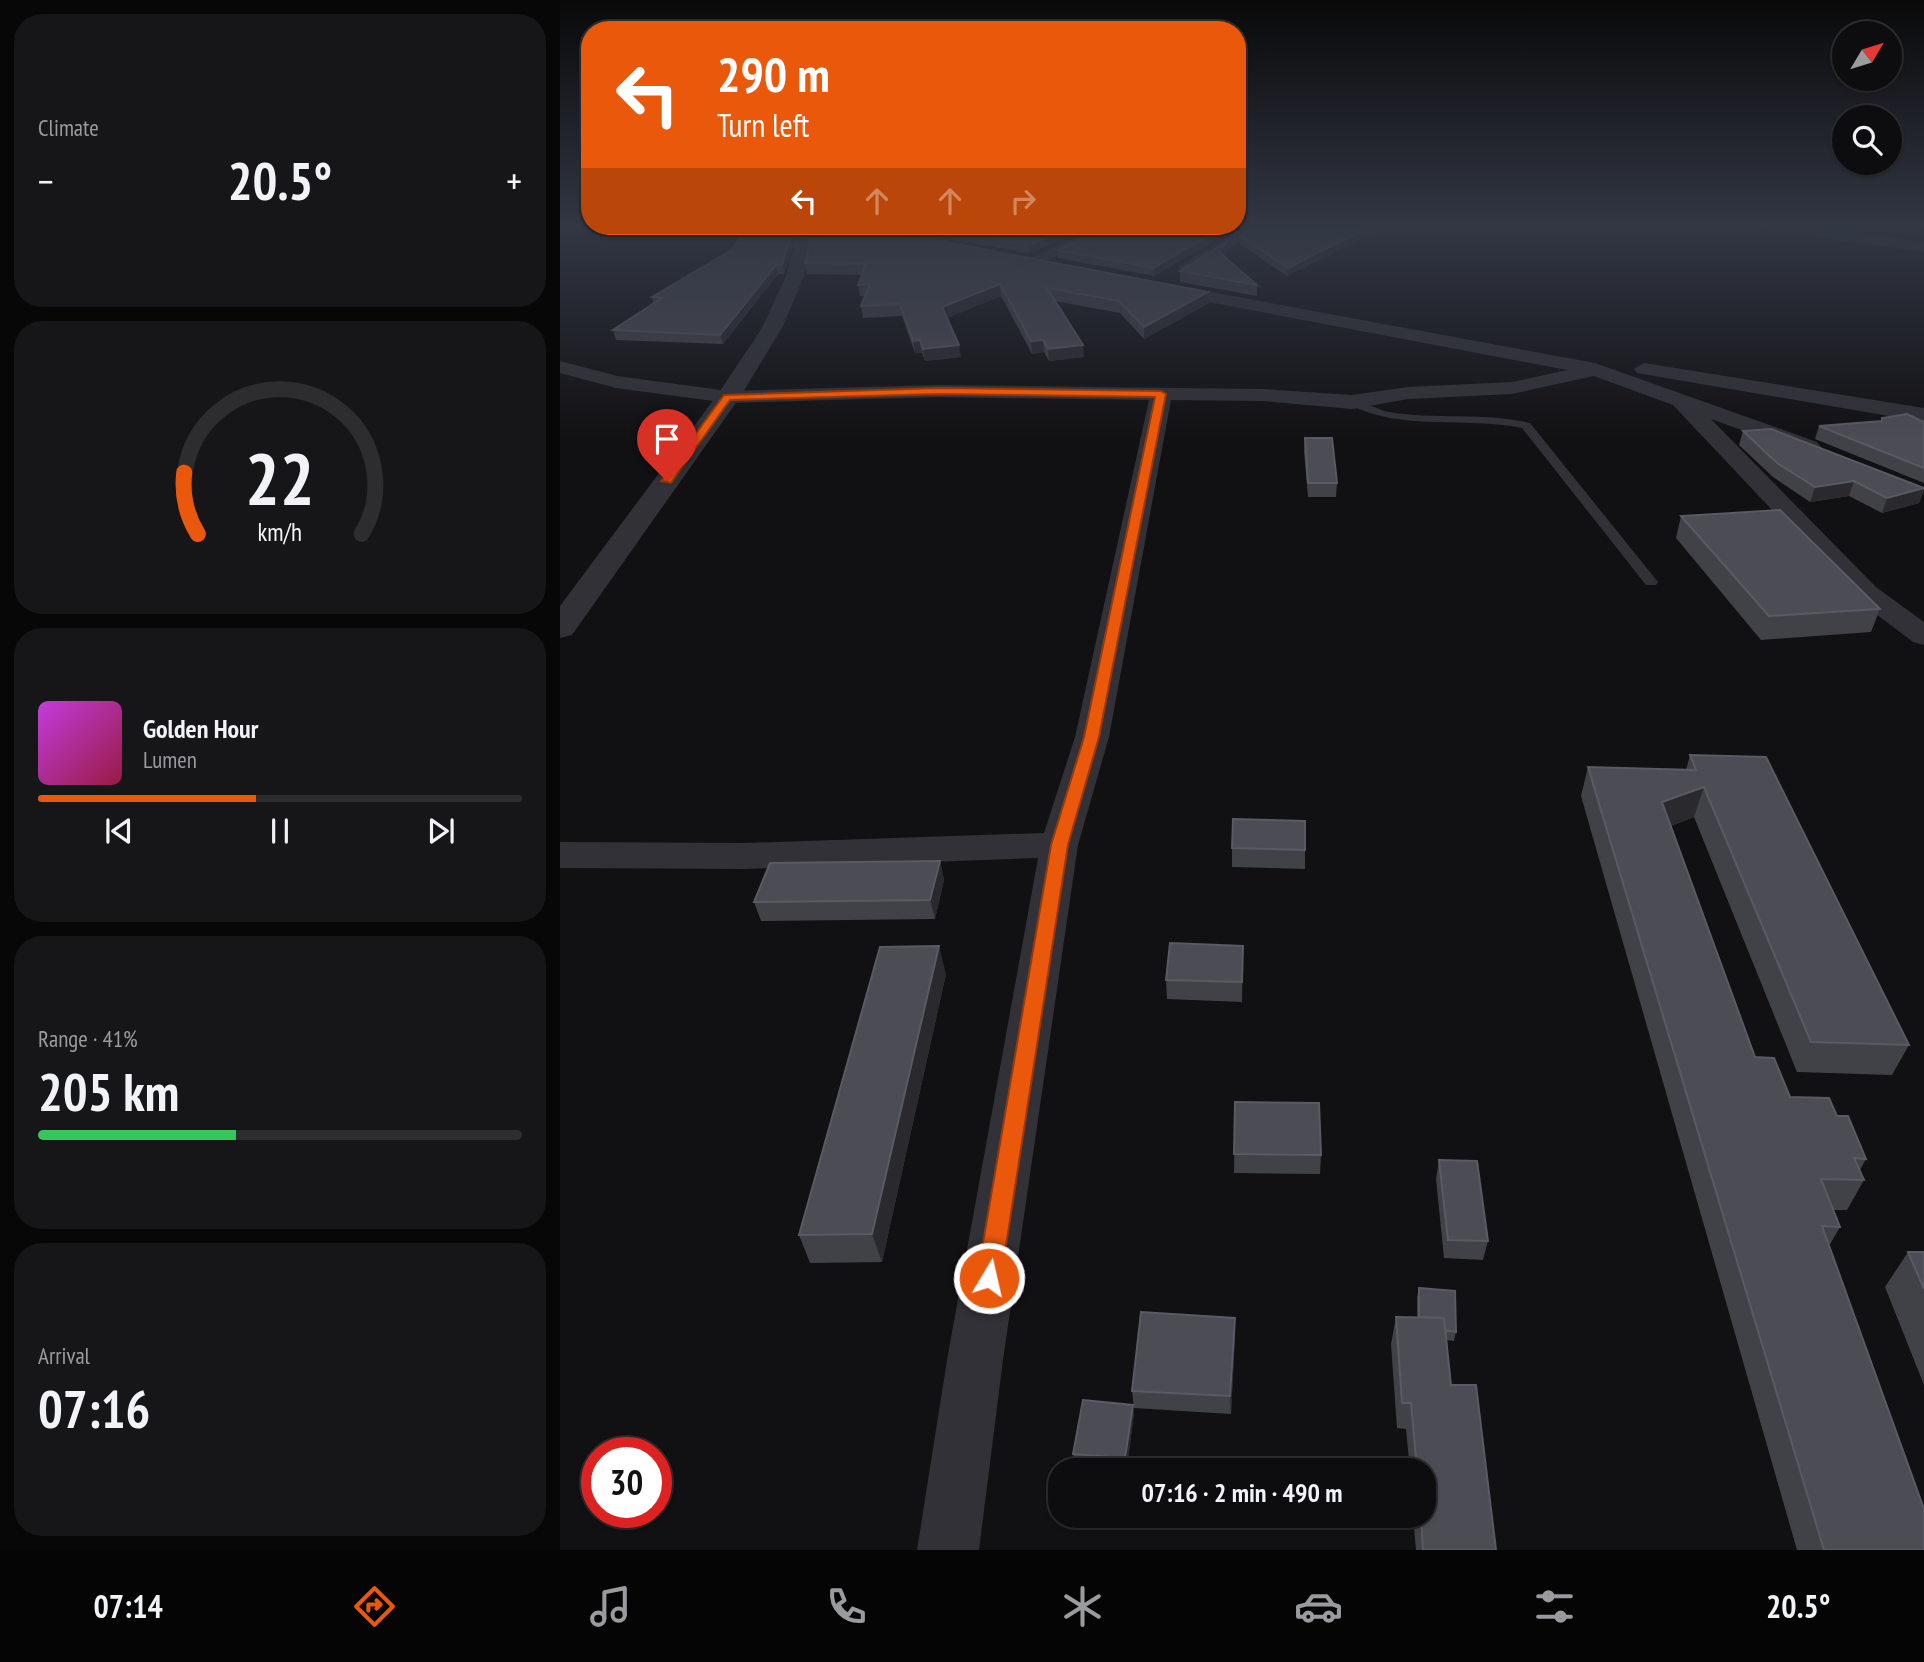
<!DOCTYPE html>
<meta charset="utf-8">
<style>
:root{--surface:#0d0c0e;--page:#161517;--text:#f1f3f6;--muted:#9a9b9e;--line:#2d2c2e;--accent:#ea580c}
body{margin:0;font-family:"PT Sans Narrow",sans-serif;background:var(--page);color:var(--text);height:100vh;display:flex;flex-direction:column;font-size:26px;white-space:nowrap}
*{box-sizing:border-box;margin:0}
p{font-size:23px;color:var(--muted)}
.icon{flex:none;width:38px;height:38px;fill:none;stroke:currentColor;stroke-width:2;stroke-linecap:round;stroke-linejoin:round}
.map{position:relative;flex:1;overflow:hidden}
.details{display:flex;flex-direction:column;gap:14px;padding:14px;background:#070708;width:560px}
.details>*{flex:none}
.top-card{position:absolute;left:21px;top:21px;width:665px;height:214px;border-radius:28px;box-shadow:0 2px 5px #0004,0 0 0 2px var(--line);background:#ea580c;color:#fff;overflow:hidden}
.needle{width:46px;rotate:52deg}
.fabs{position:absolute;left:1272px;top:21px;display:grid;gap:14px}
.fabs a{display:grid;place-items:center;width:70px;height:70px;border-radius:50%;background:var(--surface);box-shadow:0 2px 5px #0004,0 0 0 2px var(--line);font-size:35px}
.speed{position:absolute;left:21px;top:1437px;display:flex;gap:14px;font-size:35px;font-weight:700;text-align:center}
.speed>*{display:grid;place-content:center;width:91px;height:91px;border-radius:50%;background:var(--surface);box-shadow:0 2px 5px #0004,0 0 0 2px var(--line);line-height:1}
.speed .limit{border:10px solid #d22;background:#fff;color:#111}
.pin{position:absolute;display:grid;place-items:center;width:60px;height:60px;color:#fff;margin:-72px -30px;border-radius:50% 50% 50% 0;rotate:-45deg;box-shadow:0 0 7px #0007}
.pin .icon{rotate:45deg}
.me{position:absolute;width:77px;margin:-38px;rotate:9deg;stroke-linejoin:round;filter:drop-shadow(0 0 5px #0008)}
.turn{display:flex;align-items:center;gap:24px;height:147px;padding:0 21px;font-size:32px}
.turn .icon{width:91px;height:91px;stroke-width:2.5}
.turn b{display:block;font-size:49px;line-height:60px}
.lanes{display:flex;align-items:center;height:66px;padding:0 21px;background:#0003;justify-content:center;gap:35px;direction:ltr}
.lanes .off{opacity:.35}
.big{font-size:52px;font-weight:800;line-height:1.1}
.details .tile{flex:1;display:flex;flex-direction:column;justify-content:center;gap:10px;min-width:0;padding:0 24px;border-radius:28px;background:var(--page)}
.details .dial{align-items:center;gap:0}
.dial svg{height:182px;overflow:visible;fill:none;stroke:var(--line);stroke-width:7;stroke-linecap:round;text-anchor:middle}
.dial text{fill:var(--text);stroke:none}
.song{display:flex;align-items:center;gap:21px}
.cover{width:84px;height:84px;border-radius:10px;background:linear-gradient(135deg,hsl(290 70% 55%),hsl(340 70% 35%))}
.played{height:7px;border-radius:4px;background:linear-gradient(90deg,var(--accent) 45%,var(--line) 45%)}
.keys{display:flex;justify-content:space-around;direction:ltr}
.heat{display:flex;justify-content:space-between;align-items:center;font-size:38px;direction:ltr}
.charge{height:10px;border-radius:5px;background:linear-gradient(90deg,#34c759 41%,var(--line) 0)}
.trip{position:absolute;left:488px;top:1458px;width:388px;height:70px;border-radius:28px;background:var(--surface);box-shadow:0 2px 5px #0004,0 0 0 2px var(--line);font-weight:800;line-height:70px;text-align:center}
.menu{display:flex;height:112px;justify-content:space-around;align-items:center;background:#050506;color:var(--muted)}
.menu .icon{width:49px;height:49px}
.menu .active{color:var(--accent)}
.menu b{font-size:32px;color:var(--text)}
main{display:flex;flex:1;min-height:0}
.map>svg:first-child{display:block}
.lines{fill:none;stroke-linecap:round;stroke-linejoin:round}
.service{fill:#313137;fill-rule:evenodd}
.minor{fill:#313137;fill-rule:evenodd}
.tertiary{fill:#313137;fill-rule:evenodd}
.wall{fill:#414148}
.shaded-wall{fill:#2a292e}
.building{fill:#4b4c54;stroke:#595a63;stroke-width:2}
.route{fill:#ea580c;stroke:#983908;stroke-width:2}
</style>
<main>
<section class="details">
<div class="tile"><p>Climate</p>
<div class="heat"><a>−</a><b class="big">20.5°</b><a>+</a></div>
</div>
<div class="tile dial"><svg viewBox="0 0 100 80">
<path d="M14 69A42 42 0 1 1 86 69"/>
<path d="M14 69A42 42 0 0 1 8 42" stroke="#ea580c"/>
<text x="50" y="56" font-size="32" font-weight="700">22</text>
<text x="50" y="72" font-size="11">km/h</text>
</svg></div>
<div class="tile">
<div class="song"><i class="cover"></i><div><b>Golden Hour</b><p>Lumen</p></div></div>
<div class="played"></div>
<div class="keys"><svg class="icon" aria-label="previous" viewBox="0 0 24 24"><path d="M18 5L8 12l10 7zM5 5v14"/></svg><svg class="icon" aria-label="pause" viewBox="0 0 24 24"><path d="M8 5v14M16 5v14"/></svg><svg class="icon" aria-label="next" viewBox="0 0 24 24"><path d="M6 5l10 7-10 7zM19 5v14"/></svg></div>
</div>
<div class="tile"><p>Range · 41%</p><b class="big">205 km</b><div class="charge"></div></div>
<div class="tile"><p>Arrival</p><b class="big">07:16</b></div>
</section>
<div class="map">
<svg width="1364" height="1550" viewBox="0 0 1364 1550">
<rect width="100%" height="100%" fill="#111012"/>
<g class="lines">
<path class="service" d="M788,400C801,398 816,410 829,412C876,420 923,412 970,423L1098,582L1096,585H1086L962,428C905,416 842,432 788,404Z"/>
<path class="minor" d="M401,226H424L377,245H365L363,242Z
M543,226H564L474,266H462L460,262Z
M685,226H704L633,271H621L619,267Z
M1204,226H1247L1364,242V252L1211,231Z
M602,283L1035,363L1257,442L1261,447L1257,452L1249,454L1151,419L1316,587L1364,622V645L1353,642L1296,599L1113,405L1034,376L952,394L848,399L792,409L703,401L611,400L549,737L518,845L443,1360L419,1550H357L387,1360L478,858L185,869L0,868V842L185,843L484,833L515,737L589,400L378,397L168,403L56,388L0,373V361L57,376L168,391L378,385L703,389L792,395L848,387L952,382L1007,370L596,292L593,288Z
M1084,363L1364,408V422L1077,373L1074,369Z"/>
<path class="tertiary" d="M239,226H256L244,276L222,328L180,397L12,635L0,638V606L158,394L202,328L226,276Z"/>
</g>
<path class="wall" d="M188,226H238L224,274H218L163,344L56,340L53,330L93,303L92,297L172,250Z
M316,226H535L469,253Z
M679,226L594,276L498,258L497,250Z
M254,227L649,303L584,339L560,313L495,301L524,357L489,361L484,352L472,354L441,296L387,318L401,357L365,361L362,353H355L342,316L303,318L301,306L305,296H300L298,285L302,275L247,274L245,263Z
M819,230L727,276L680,244V236Z
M668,252L664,256L697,285V296L620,282V271Z
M1322,418L1364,422V483L1255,439L1259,426L1321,421Z
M1183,431L1364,488V490L1359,503L1322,513L1289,496L1250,502L1213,477L1179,445Z
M745,438L777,483L776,497H748L744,451Z
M1121,516L1320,609L1311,632L1201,640L1116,538Z
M1130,755L1349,1045L1332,1075L1237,1072L1134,817L1111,826L1195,1057L1230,1097L1277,1116L1306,1159L1300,1170L1304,1180L1287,1210H1273L1280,1227L1269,1246L1364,1550H1237L1021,796L1028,767L1126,770Z
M672,848L745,850V869L672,867Z
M380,861L384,880L375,919L201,921L194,902Z
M683,946L682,1002L607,999L606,980Z
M386,974L322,1262L250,1263L239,1235Z
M675,1102L761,1155L760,1174L674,1173Z
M879,1160L928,1241L923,1260L884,1258L876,1179Z
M1348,1252H1364V1385L1325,1287Z
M859,1288L896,1332L894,1341L886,1340L891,1385L936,1550H856L853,1516H864V1470H850L846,1429L837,1428L831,1344L836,1317H857V1297Z
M675,1336L671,1414L574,1408L572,1391Z
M574,1413L567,1467L515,1462L513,1454Z"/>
<path class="shaded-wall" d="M234,226H238L224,274L222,265Z
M515,226H535L469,253L468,245Z
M665,226H679L594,276L593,268Z
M811,226H820L819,230L727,276L728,268Z
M668,241V252L660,262L659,252Z
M216,265L218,274L163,344L160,335Z
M440,284L441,296L384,319L382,307Z
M648,292L649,303L584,339V327Z
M360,340L362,353H355L353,341Z
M483,340L484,352L472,354L471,341Z
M399,345L401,357L365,361L363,349Z
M523,345L524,357L489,361L488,349Z
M1294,481L1289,496L1250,502L1255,487Z
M1364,488L1359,503L1322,513L1327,498Z
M1144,787L1134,817L1094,832L1102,802Z
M380,861L384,880L375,919L370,900Z
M379,946L386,974L322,1262L312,1234Z
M675,1318V1336L671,1414L670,1396Z
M573,1405L574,1413L567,1467L565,1458Z"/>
<path class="building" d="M188,226H234L222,265H216L160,335L53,330L102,298L92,297L172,250Z
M363,226H515L468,245Z
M551,226H665L593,268L497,250Z
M696,226H811L728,268L680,236Z
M254,227L317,231L369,239L648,292L584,327L559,301L487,288L523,345L488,349L483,340L471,341L440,284L382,307L399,345L363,349L360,340L353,341L340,304L301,306L310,284L298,285L306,264L245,263Z
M668,241L659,252L697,285L620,271Z
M1347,414L1364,422V468L1259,426L1322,421V418Z
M1211,429L1364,488L1327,498L1294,481L1255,487L1217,463L1183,431Z
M745,438H772L777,483H748Z
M1220,510L1320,609L1209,616L1121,516Z
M1130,755L1206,757L1349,1045L1251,1042L1144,787L1102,802L1195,1057L1214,1058L1230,1097L1269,1098L1277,1116H1288L1306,1159L1294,1158L1304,1180L1261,1179L1280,1227L1262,1226L1364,1509V1550H1264L1028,767L1136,770Z
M673,819L745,821V850L672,848Z
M380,861L370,900L194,902L210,863Z
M610,943L683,946L682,982L606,980Z
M379,946L312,1234L239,1235L320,947Z
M675,1102L759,1103L761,1155L674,1154Z
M879,1160L917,1161L928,1241L888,1240Z
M1348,1252H1364V1289Z
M859,1288L895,1291L896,1332L885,1330L884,1318L859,1317Z
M581,1312L675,1318L670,1396L572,1391Z
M836,1317L884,1318L891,1385H916L936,1550H863L861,1516H864V1470H857L851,1403H842Z
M523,1400L573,1405L565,1458L513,1454Z"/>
<linearGradient id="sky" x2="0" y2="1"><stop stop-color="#09090a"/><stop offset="0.51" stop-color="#323744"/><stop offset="1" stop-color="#323744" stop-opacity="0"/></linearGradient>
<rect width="1364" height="443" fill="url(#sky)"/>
<path class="route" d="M378,388L601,391L606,394L539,737L508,845L441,1278L437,1286L429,1290L420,1286L417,1278L491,845L524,737L595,397L378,394L170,400L111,483L101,481L164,395Z"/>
</svg>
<div class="fabs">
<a><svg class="needle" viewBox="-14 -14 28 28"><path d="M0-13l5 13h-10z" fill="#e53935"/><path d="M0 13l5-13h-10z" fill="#9a9b9e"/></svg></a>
<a><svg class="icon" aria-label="search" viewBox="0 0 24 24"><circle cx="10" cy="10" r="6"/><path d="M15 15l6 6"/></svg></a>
</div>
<div class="speed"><div class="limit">30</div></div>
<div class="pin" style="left:107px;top:481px;background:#d93025"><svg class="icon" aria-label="arrive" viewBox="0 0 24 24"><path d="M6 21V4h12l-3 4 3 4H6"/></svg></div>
<svg class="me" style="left:429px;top:1278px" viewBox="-20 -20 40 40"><circle r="17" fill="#ea580c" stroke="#fff" stroke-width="3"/><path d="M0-11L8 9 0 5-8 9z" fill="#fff"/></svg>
<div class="trip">07:16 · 2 min · 490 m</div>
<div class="top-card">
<div class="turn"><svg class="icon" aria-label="left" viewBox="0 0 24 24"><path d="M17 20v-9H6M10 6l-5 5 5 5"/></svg><div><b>290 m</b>Turn left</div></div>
<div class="lanes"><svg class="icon" aria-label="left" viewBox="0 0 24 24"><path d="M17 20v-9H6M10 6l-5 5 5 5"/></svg><svg class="icon off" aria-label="ahead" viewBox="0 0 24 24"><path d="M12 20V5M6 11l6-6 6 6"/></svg><svg class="icon off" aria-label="ahead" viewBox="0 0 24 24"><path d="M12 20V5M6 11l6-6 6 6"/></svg><svg class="icon off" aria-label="right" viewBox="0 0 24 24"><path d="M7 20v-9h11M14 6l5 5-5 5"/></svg></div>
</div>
</div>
</main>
<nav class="menu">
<b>07:14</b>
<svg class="icon active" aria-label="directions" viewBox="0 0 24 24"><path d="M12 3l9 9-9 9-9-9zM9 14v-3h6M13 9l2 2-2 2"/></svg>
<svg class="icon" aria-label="music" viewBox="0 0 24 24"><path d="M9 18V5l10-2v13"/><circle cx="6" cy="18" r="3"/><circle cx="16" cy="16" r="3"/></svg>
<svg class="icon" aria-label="phone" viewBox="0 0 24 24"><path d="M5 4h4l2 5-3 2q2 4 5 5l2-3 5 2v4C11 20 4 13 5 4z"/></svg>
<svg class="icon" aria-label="climate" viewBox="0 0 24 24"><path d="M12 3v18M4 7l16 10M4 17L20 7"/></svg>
<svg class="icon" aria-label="car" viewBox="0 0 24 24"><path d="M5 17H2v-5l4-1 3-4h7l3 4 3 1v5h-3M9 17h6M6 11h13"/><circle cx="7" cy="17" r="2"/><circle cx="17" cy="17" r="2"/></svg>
<svg class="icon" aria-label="filters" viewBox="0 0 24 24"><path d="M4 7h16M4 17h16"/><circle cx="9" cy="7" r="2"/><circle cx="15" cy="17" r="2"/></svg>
<b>20.5°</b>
</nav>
